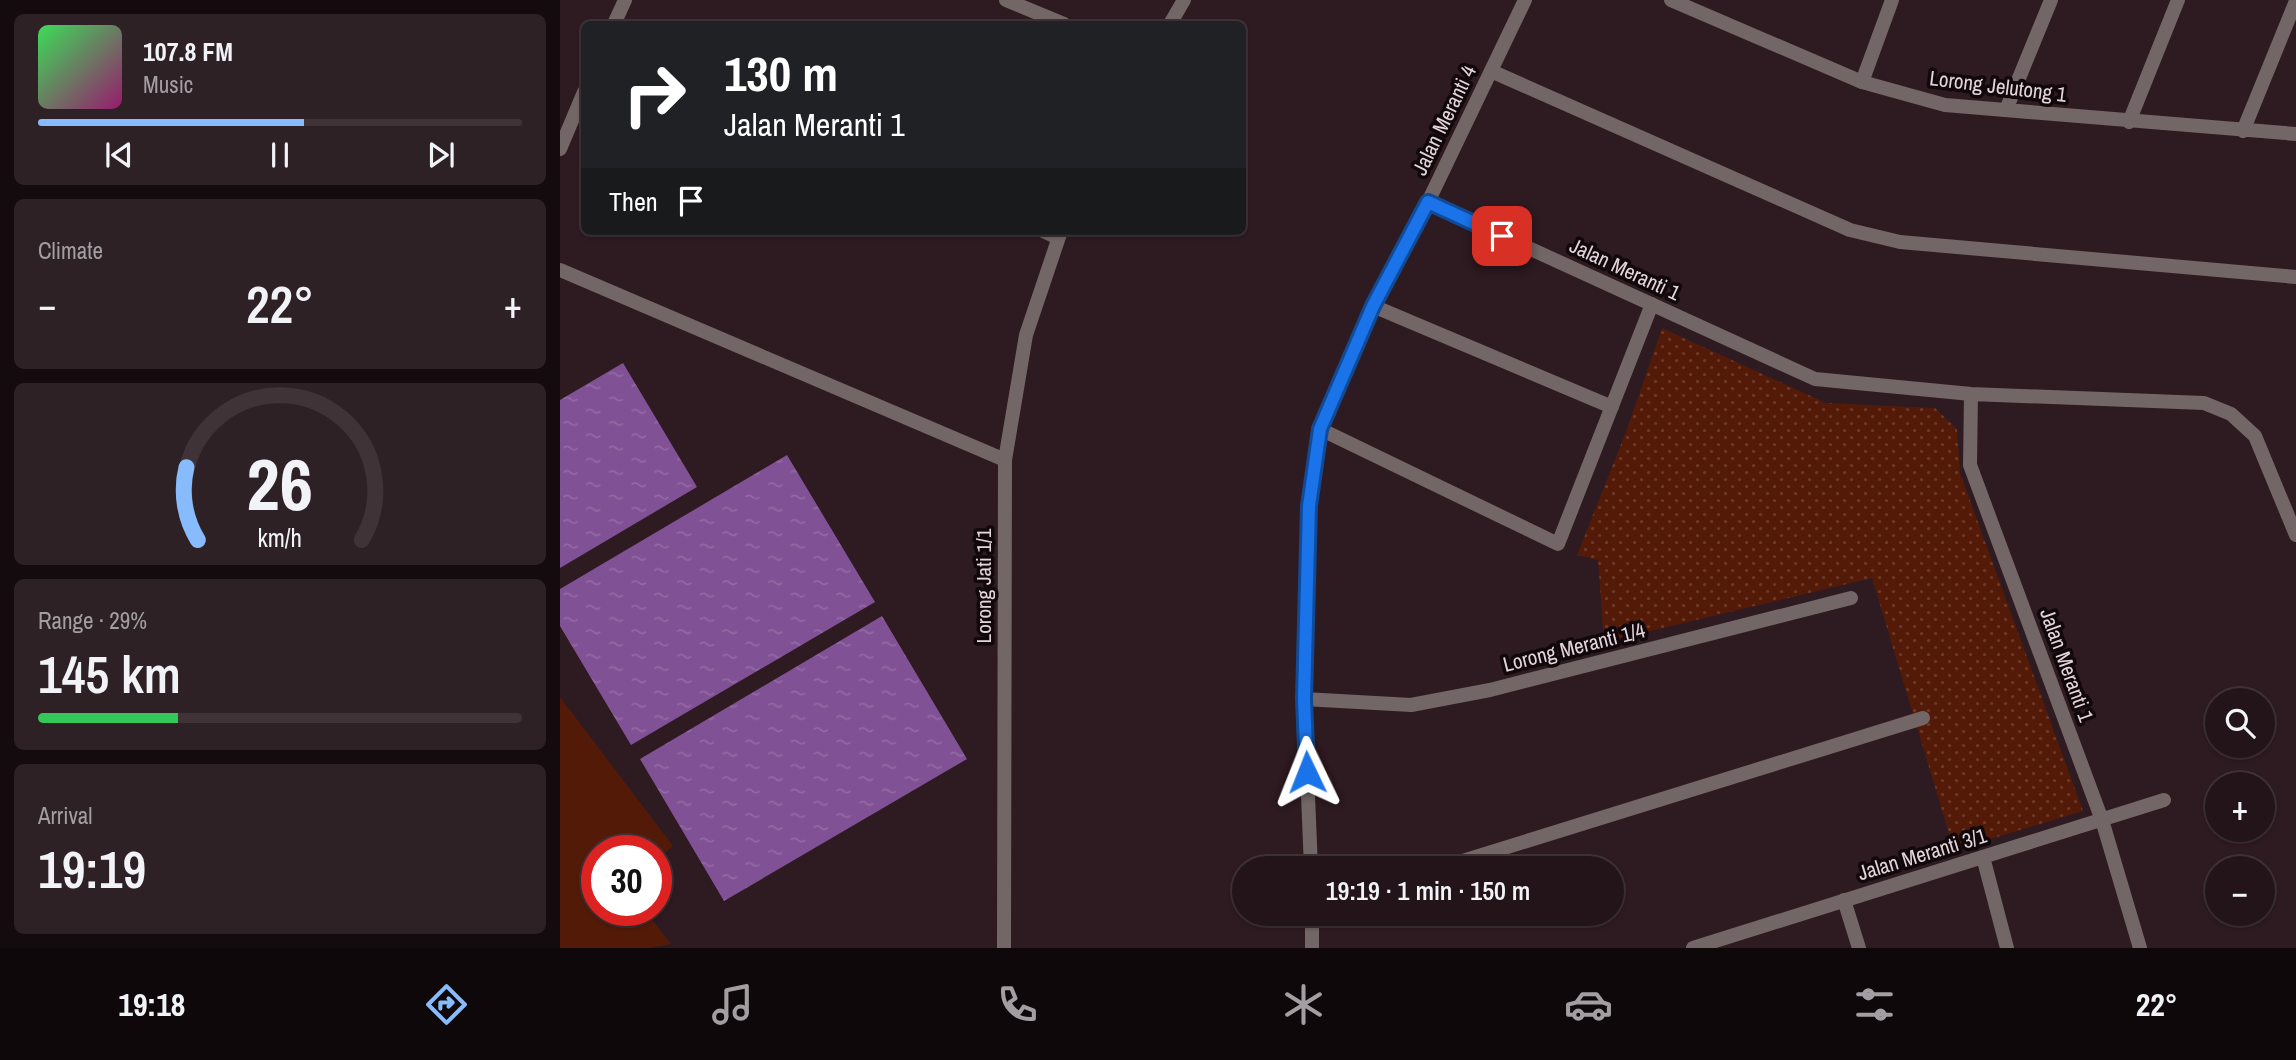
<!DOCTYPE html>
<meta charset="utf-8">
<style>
:root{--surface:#221419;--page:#2e2126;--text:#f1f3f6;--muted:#a29ea2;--line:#3f3338;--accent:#87bbfb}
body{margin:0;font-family:"Archivo Narrow",sans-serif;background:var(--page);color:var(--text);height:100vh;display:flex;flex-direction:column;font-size:26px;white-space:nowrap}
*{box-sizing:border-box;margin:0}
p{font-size:23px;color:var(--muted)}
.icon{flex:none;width:38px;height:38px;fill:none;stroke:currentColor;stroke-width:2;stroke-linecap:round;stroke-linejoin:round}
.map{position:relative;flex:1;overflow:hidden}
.side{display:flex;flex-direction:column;gap:14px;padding:14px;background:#130b0e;width:560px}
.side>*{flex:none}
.top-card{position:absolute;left:21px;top:21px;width:665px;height:214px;border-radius:10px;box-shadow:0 2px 5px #0004,0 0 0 2px var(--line);background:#202124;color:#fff;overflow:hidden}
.fabs{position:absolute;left:1645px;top:688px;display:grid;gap:14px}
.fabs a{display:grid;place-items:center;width:70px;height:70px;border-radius:50%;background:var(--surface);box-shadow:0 2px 5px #0004,0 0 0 2px var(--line);font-size:35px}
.speed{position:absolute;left:21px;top:835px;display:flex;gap:14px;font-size:35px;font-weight:700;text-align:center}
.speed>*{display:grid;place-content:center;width:91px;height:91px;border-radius:50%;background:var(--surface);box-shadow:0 2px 5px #0004,0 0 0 2px var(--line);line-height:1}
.speed .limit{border:10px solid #d22;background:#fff;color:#111}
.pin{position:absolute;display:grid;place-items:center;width:60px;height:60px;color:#fff;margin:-30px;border-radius:14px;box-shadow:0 4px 10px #0006}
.me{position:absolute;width:77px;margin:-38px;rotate:358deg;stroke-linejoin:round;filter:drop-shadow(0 0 5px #0008)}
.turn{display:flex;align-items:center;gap:24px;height:147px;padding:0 28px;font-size:32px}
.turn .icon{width:91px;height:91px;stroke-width:2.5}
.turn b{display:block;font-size:49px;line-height:60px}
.then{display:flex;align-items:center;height:66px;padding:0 28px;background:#0003;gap:14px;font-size:26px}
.big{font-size:52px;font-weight:600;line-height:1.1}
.side .card{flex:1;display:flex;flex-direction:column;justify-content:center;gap:10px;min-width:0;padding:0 24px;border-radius:10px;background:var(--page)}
.side .dial{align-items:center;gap:0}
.dial svg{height:182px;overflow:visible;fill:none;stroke:var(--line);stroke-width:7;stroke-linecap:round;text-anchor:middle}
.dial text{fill:var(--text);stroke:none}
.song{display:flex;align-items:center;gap:21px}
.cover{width:84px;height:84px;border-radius:10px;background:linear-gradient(135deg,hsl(130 70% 55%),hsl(320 70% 35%))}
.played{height:7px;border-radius:4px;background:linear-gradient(90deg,var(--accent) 55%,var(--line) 55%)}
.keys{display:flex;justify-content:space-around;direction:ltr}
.heat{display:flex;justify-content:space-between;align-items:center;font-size:38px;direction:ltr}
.charge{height:10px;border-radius:5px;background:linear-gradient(90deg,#34c759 29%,var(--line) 0)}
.trip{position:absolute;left:672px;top:856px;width:392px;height:70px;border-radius:35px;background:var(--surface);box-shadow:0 2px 5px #0004,0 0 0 2px var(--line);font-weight:600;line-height:70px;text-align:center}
.tabs{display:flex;height:112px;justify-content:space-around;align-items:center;background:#0e080a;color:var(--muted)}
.tabs .icon{width:49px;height:49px}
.tabs .active{color:var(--accent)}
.tabs b{font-size:32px;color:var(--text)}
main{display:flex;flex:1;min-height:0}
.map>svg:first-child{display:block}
.grass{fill:url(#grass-dots)}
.green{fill:#531a08}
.water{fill:url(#water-ripples)}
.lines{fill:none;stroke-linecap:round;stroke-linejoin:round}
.lane{stroke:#726666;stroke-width:14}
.street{stroke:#726666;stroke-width:14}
.route-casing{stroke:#114b97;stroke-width:18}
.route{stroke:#1a73e8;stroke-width:12}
.labels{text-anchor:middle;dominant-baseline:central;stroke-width:7;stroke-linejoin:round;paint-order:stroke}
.street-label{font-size:21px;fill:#e4d5da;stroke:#11080b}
</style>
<main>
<section class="side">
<div class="card">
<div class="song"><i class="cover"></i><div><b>107.8 FM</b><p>Music</p></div></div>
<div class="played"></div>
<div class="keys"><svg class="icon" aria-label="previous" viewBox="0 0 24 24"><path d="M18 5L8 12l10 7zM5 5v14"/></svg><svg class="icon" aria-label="pause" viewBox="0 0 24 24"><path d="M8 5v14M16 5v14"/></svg><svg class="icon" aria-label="next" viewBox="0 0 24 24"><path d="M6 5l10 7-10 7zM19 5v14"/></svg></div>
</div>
<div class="card"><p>Climate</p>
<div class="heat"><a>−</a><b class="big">22°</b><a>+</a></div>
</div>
<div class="card dial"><svg viewBox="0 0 100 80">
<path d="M14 69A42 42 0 1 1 86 69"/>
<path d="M14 69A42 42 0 0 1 9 37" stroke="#87bbfb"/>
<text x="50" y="56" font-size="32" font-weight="700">26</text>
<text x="50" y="72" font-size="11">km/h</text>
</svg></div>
<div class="card"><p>Range · 29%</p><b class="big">145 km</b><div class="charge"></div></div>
<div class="card"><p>Arrival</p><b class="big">19:19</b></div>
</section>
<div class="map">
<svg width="1736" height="948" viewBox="0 0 1736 948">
<defs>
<pattern id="grass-dots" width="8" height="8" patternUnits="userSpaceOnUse" patternTransform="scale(1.75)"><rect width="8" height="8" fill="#531a08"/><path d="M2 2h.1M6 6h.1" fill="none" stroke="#6c3a2b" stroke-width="1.8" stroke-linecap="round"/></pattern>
<pattern id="water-ripples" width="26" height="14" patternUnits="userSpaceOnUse" patternTransform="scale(1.75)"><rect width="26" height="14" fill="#815195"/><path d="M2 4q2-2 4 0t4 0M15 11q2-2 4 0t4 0" fill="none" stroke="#9369a3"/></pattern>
</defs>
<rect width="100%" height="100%" fill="#2e1a21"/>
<path class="grass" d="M1102,328L1266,403L1375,408L1397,429L1400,473L1523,811L1394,850L1312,578L1044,642L1038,560L1017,555L1066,432Z"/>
<path class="green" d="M0,697L113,846L96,861V850H37V910H84L111,944L89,948H0Z"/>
<path class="water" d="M63,363L137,487L0,568V400Z
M227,455L315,602L71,745L0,626V589Z
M322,616L407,759L164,901L80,759Z"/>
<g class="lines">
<path class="lane" d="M931,71L1290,230L1340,242L1736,277
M1302,82L1332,0
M1569,122L1618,0
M1423,857L1447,948
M880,868L1363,718"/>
<path class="street" d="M446,0L504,24
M1111,0L1302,82L1385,105L1736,134
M54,24L65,0
M610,24L624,0
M1446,110L1491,0
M1683,131L1736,1
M0,149L24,92
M868,202L1255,379L1411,394L1644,403L1671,414L1695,436L1736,535
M483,231L498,238
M0,270L445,460
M813,306L1052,407
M1411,394L1410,465L1542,820L1580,948
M760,429L998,544L1092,304
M744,699L851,705L930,690L1291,598
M751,868L744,699L749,506L760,429L813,306L868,202L965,0
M1284,900L1299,948
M752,914V948
M444,948L445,460L466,335L501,231
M1133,948L1604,800"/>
</g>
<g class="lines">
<defs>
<path id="route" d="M747,772L744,699L749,506L760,429L813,306L868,202L942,236"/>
</defs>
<use href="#route" class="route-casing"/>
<use href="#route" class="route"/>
</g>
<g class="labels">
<g class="street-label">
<text transform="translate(1438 86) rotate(7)">Lorong Jelutong 1</text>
<text transform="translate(884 120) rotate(-64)">Jalan Meranti 4</text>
<text transform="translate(1065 269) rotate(25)">Jalan Meranti 1</text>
<text transform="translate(423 586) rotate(-90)">Lorong Jati 1/1</text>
<text transform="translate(1014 647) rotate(-14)">Lorong Meranti 1/4</text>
<text transform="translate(1507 665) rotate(70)">Jalan Meranti 1</text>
<text transform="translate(1362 854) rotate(-17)">Jalan Meranti 3/1</text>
</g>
</g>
</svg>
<div class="fabs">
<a><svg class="icon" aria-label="search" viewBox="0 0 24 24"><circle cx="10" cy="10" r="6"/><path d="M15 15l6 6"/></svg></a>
<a>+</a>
<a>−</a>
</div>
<div class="speed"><div class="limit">30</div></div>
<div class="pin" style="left:942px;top:236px;background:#d93025"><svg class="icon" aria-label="arrive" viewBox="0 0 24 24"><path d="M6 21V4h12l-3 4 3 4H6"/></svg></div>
<svg class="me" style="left:747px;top:772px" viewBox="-20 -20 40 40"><path d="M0-17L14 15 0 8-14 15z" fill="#1a73e8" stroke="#fff" stroke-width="4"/></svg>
<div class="trip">19:19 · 1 min · 150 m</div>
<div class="top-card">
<div class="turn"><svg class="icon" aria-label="right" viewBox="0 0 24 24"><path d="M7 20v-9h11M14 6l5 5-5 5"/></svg><div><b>130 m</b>Jalan Meranti 1</div></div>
<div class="then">Then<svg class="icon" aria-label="arrive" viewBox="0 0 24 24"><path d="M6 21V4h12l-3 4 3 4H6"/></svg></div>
</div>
</div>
</main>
<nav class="tabs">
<b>19:18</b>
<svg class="icon active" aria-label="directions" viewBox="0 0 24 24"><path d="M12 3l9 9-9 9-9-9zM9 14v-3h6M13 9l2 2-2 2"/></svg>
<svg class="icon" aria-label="music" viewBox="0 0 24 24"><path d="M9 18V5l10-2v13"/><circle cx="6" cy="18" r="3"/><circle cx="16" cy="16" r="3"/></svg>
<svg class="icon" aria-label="phone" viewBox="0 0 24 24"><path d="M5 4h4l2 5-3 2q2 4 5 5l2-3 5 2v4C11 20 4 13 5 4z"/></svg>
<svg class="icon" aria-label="climate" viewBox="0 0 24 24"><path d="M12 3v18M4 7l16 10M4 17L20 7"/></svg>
<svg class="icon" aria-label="car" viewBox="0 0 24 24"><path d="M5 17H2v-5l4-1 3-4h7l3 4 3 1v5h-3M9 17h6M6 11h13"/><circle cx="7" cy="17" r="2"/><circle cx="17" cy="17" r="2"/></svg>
<svg class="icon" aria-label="filters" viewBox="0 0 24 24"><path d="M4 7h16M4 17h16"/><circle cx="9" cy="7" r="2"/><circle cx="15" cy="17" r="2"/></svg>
<b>22°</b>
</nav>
